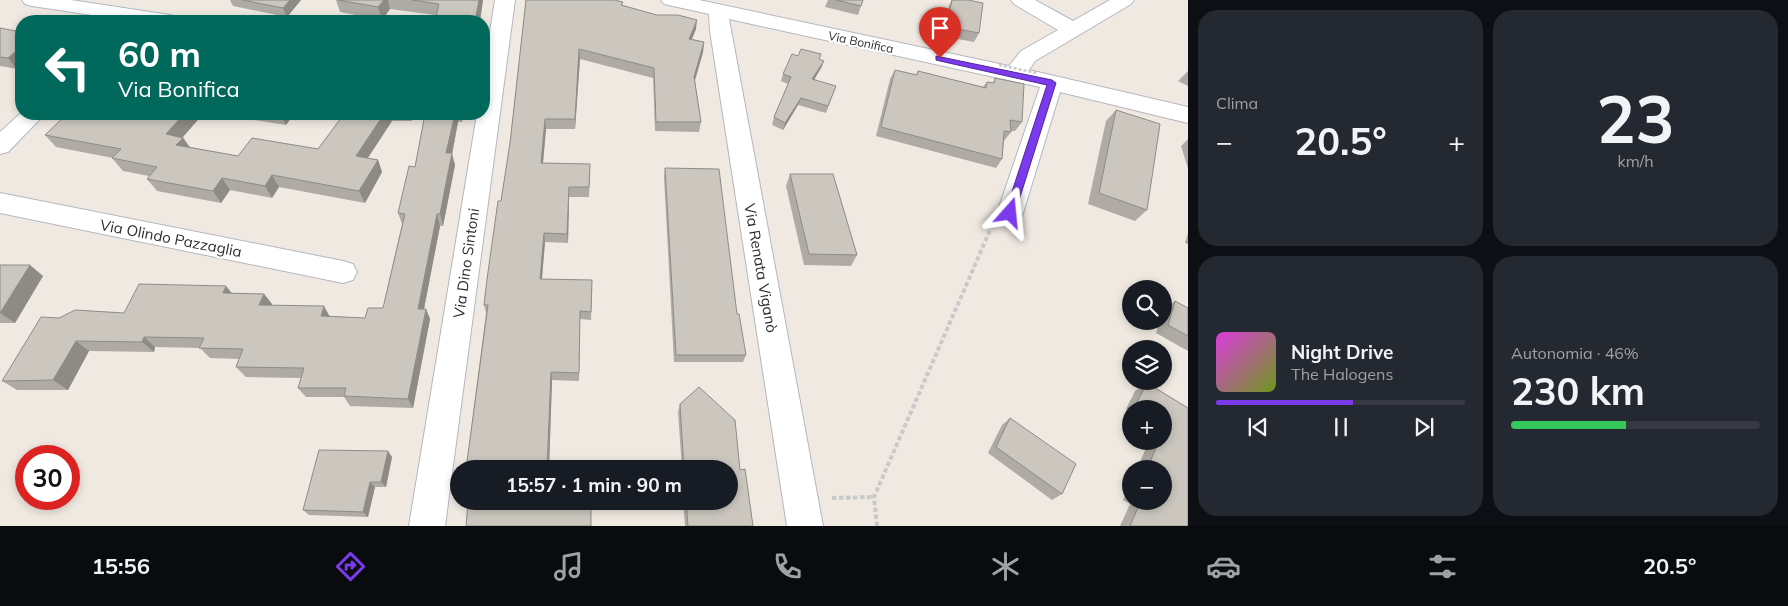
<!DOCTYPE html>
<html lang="it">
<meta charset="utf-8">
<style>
:root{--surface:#171b24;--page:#242831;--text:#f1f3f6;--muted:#9ea1a6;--line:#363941;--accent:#7c3aed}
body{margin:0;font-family:Mulish,sans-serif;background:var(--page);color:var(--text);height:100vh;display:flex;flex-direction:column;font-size:19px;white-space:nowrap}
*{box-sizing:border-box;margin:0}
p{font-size:16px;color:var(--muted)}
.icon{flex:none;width:28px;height:28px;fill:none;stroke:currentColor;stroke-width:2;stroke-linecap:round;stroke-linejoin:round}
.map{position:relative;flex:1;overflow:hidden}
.details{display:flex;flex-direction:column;gap:10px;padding:10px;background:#0d0f14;width:600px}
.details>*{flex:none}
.banner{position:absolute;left:15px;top:15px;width:475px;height:105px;border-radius:20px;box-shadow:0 2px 8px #0003;background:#00695c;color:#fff;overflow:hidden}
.tools{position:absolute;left:1122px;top:280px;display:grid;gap:10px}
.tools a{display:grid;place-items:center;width:50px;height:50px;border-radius:50%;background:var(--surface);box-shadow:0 2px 8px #0003;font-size:25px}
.speed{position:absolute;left:15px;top:445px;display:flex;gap:10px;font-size:25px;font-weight:700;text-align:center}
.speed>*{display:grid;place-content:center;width:65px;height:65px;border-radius:50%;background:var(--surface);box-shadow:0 2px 8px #0003;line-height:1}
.speed .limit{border:8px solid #d22;background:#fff;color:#111}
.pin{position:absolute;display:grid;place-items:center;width:42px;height:42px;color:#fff;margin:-51px -21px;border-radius:50% 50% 50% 0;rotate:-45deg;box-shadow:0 0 5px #0007}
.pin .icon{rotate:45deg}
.me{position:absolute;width:55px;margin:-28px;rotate:18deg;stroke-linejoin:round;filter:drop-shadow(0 0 4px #0008)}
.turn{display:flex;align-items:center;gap:18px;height:105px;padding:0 20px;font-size:22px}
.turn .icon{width:65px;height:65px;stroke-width:2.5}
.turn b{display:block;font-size:35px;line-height:42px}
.big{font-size:38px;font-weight:700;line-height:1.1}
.details .tile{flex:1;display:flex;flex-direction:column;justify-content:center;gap:8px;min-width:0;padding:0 18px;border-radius:20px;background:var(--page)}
.details .dial{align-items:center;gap:0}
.dial b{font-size:65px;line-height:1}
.song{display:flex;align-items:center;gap:15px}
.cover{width:60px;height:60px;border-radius:8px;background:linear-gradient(135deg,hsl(300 70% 55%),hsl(80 70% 35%))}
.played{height:5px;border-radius:2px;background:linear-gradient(90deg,var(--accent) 55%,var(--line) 55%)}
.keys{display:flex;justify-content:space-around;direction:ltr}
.heat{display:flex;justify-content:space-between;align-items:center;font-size:28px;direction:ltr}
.charge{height:8px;border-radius:4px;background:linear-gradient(90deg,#34c759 46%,var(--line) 0)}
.details .tiles{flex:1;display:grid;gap:10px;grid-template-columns:repeat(2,1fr)}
.trip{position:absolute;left:450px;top:460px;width:288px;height:50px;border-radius:25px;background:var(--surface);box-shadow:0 2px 8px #0003;font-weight:700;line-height:50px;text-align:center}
.tab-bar{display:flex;height:80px;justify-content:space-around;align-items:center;background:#090b0e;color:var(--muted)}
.tab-bar .icon{width:35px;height:35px}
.tab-bar .selected{color:var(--accent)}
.tab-bar b{font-size:22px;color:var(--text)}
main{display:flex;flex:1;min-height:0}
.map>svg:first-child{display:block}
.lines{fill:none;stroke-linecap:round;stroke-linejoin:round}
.minor-casing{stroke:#b4b7c1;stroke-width:2}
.path{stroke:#c9c9c9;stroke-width:4;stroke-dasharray:4.5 2.5;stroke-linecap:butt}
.minor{fill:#fff;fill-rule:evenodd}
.path-bridge{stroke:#c9c9c9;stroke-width:2.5;stroke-dasharray:3 2;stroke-linecap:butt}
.wall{fill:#afaba4}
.shaded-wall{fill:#8e8b86}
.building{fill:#cbc7bf;stroke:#8e8b86}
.route{fill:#7c3aed;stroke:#51269a}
.labels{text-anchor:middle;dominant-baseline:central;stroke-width:4.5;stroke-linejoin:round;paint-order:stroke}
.far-street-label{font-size:12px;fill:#2e2e2e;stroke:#fff}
.street-label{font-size:15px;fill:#2e2e2e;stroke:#fff}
</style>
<main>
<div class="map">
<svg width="1188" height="526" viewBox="0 0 1188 526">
<rect width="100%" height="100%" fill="#efe9e1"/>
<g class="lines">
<defs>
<path id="minor" d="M22,0H71L170,15L177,17L180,21H132L32,6L25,4Z
M495,0H515L445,526H409L477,114H484V70Z
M661,0H699L1009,66L1021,51L1058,30L1014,4L1011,0H1035L1073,21L1110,0H1134L1131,4L1035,61L1029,70L1188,107V123L1060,92L1023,213L1019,220L1010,223L1001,220L997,213L1040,87L729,19L823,526H787L710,31L709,14L664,4Z
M21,113L45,114L8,152L0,154V132Z
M0,193L343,261L353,264L357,272L353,280L343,283L0,213Z"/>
</defs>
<use href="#minor" class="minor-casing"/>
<path class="path" d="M832,498L874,497
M877,526L874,497L991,228"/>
<use href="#minor" class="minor"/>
<path class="path-bridge" d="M999,65L1037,73"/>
</g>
<path class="wall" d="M230,0H301L287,17L233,6Z
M336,0H483L480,21L390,9L382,20L340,12Z
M526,0L623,2L622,5L696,29L692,39L704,42L703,52L695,80L701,122L699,132L655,131L653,78L580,59L575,129H546L543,163L590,173L589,197H569L568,243L545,242L542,279L592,289L591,320L580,319L579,381L552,380L549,467L466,469L486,313L484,305L510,143Z
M828,0H863L858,15L825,7Z
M952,0H968L979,33L974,42L942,36L949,5Z
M0,28L21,32V66L17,69L0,66Z
M798,56L824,61L821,68L814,80L836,86L826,113L798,105L783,130L772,125L774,117L788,84L781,81L783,74Z
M895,70L916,75L918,71L983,87L987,82L993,83L995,78L1022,122L1015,131H1011V132L1004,141L1002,159L996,168L876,136L890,79Z
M1188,71V86L1178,81Z
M1116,110L1147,210L1135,221L1088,204L1106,121Z
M135,114H203L183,137L190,147L238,156L318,149L344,114H416L411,121H392L368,158L378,160L382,172L365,203L279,187L272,198L230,190L221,203L157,191L147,179L149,176L123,171L112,158H113L56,147L45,135L132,117Z
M251,114H294L286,125L254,120Z
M424,114H463L462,122H458L452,154L455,165L443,226H440L424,309H426L430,319L413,408L350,406L344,397H306L298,388L301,378L246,377L236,367L239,359L210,358L200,348L155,347L154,352L89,351L68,390H17L2,381L59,318L124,313L232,293L264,294L272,304V305L330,316L365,318L383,308L402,224L398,213L415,167L425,117Z
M1188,139V169L1181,146Z
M665,168L737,314L746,355L743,362H674L664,177Z
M790,174L857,255L851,266L804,265L786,186Z
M1188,233V244L1185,243Z
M0,265L43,276L15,323H0Z
M1175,301L1188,308V351L1156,333L1160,321H1164V309Z
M1147,383L1188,408V526H1120L1130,504L1123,500L1131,482V501H1164V469H1137L1149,441H1164V409H1131V413L1126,409L1135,391Z
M680,404L740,470L753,526H685L683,501H729V469H682L678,412Z
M1010,418L1062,494L1052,500L988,453L1002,425Z
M392,457L386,487H375L368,517L309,515L303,510Z
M592,501L468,507H464L461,502Z"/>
<path class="shaded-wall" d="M290,0H301L287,17L283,8Z
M384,0H388L390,9L382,20L378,7Z
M479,0H483L480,21H475Z
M697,20L696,29L688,48L689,39Z
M704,42L703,52L693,87L694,77Z
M21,47V66L17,69L8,58Z
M579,49L580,59L575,129V119Z
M824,61L821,68L810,86L812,79Z
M801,98L798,105L783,130L785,123Z
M184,114H203L174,147L166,134Z
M283,114H294L286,125L281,116Z
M384,114H389L392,121L361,168L356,156Z
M409,114H416L411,121Z
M455,114H457L458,122L452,154L455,165L443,226L440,214L446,153Z
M460,114H463L462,122Z
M545,119L546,129L542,172L541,163Z
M183,138L191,150L176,145Z
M378,160L382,172L365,203L359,191Z
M272,175L279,187L272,198L265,186Z
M222,178L230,190L221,203L213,191Z
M569,187V197L568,243L567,234Z
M437,214L440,226L422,319L418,309Z
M544,233L545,242L541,288L540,279Z
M30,265L43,276L15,323L0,313Z
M226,286L235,297L223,293Z
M264,294L272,304L268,316L259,305Z
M324,306L330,317L321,316Z
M426,309L430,319L413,408L408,399Z
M144,337L155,347L154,352L142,342Z
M76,341L89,351L68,390L53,380Z
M551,372L552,380L549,469H548Z
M388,451L392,457L386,487L381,482Z
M370,482L375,487L368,517L363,512Z"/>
<path class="building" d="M242,0H290L283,8Z
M338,0H384L378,7Z
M412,0H479L475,21H435L439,4Z
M526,0H614L623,2L621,5L657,15H678L697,20L689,39L704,42L694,77L701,122H656L654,68L579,49L575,119H545L541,163L590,164L589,187H569L567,234L544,233L540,279L592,280L591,312L580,311L579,373L551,372L547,467L581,469H466L488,305H484L487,279L498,201H501L510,143Z
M836,0H863L861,6Z
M952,0H968L983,3L979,33L946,27Z
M0,28L21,32V47L8,58L0,57Z
M801,49L821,54L819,59L824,61L812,79L836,86L828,106L801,98L785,123L774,117L791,77L783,74L792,54L798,56Z
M895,70L917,75L918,71L986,88L987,82L994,83L995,78L1024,84L1022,122L1010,120L1011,132L1004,131L1002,159L881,127Z
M1116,110L1160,124L1147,210L1099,193Z
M67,114H114L132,117L135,114H184L166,134L183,138L176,145L238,156L252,138L318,149L344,114H384L356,156L378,160L359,191L272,175L265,186L222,178L213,191L147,179L157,167L112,158L121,149L45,135Z
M265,114H283L281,116Z
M425,114H455L446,153H452L440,214H437L418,309H426L408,399L344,396L346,388H298L304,368L236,367L243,349L199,348L204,338L144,337L142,342L76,341L53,380L2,381L41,317L59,318L75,310L124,313L139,284L226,286L223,293L264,294L259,305L324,306L321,316L365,318L368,308H383L405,214L398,213L409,166L415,167Z
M665,168L719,169L737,314H739L746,355H676Z
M790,174H833L857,255L809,254Z
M0,265H30L0,313Z
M1175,301L1188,308V336L1168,325Z
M1147,383L1188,408V526H1130L1141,501H1164V469H1147L1159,441H1164V430L1168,420L1164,418V409H1148L1137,402Z
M699,387L735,420L740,470L745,469L753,526H688L686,501H729V469H684L680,404Z
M1010,418L1076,464L1062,494L996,447Z
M319,450L388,451L381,482H370L363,512L303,510Z
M461,501H591V526H466L468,502H461Z"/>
<path class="route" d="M936,56L1052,80L1056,83L1014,216H1006L1005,213L1047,85L940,61L936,60Z"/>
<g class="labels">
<g class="far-street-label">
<text transform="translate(861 42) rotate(12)">Via Bonifica</text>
</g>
<g class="street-label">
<text transform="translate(171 238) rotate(11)">Via Olindo Pazzaglia</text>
<text transform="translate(466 263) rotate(-82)">Via Dino Sintoni</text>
<text transform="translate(761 268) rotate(80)">Via Renata Viganò</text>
</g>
</g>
</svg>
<div class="tools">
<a><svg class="icon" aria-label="search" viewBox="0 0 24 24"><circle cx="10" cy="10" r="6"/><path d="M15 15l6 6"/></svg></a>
<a><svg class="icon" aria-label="layers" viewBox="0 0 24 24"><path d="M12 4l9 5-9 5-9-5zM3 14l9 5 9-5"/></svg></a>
<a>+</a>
<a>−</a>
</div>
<div class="speed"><div class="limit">30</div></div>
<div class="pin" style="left:940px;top:58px;background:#d93025"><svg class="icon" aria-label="arrive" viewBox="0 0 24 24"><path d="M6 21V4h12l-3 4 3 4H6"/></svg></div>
<svg class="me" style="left:1010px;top:213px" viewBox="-20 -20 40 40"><path d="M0-17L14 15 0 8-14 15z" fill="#7c3aed" stroke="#fff" stroke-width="4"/></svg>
<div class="trip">15:57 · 1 min · 90 m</div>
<div class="banner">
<div class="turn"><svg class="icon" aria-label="left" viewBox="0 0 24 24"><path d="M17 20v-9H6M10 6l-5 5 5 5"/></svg><div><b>60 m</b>Via Bonifica</div></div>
</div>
</div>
<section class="details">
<div class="tiles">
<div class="tile"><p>Clima</p>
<div class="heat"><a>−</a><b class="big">20.5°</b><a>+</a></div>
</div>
<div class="tile dial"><b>23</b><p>km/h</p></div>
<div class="tile">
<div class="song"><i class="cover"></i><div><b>Night Drive</b><p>The Halogens</p></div></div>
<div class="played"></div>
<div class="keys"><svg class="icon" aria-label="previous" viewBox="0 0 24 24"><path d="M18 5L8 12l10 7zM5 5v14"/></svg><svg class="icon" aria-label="pause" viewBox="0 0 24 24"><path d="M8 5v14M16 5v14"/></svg><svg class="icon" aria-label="next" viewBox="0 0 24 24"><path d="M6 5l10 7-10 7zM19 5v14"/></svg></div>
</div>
<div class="tile"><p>Autonomia · 46%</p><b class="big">230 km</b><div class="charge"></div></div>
</div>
</section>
</main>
<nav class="tab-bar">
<b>15:56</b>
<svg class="icon selected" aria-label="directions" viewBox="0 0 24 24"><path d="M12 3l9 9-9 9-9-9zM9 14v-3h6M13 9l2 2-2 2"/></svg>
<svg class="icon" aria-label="music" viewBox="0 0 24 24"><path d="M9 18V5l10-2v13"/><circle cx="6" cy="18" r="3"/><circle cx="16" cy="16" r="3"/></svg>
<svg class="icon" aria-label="phone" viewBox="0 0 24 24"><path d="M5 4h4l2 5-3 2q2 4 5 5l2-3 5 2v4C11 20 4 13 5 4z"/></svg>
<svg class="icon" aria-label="climate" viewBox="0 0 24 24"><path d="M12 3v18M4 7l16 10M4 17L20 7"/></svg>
<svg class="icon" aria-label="car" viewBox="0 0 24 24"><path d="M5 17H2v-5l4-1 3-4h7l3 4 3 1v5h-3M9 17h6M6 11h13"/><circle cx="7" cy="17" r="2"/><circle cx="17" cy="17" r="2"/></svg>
<svg class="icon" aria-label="filters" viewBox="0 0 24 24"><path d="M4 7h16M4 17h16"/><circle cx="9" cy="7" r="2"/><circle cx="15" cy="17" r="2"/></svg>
<b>20.5°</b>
</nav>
